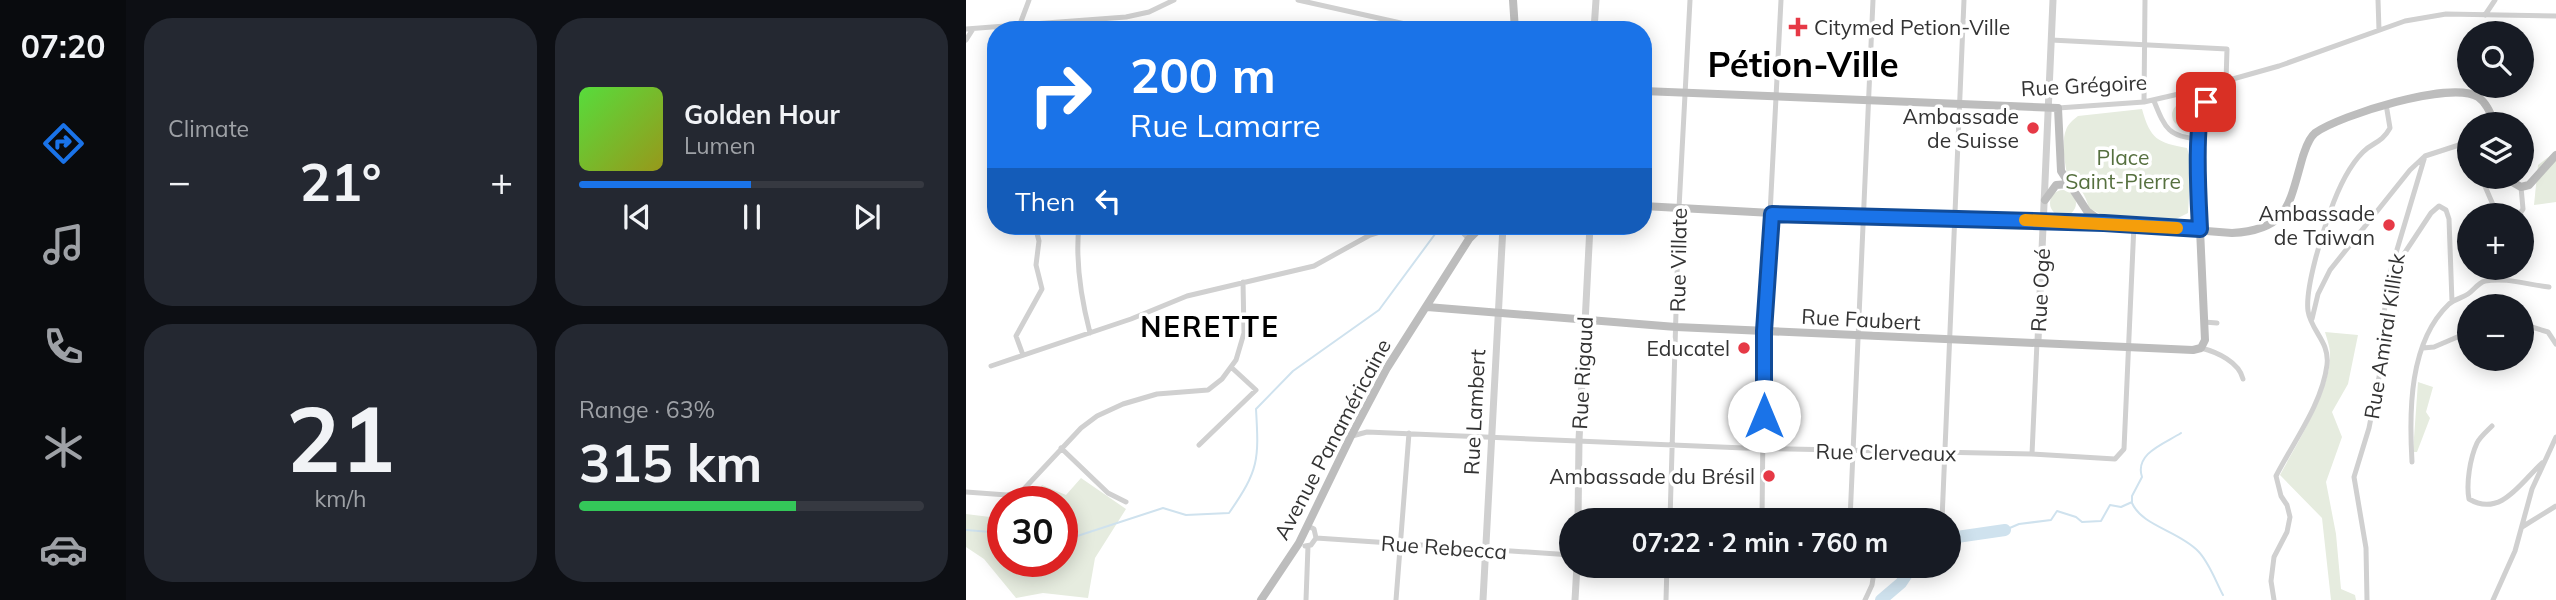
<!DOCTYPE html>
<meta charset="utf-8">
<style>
:root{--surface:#171b24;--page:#242831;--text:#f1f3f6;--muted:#9ea1a6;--line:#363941;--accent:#1a73e8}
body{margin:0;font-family:Mulish,sans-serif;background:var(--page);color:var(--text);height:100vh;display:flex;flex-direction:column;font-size:26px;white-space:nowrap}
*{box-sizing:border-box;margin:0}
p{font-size:23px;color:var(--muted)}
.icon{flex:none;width:38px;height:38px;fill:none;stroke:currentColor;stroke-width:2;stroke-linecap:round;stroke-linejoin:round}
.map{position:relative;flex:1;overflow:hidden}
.panel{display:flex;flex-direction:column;gap:18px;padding:18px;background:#0d0f14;width:840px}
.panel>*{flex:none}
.hud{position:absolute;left:21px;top:21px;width:665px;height:214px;border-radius:28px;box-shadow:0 4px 18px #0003;background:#1a73e8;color:#fff;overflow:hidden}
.fabs{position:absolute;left:1491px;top:21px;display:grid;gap:14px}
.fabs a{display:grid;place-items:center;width:77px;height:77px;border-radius:50%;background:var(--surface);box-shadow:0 4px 18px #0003;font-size:35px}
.speed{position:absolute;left:21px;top:486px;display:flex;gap:14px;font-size:35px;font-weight:700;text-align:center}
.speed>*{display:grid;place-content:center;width:91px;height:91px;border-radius:50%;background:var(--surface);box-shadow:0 4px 18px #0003;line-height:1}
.speed .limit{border:10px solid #d22;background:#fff;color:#111}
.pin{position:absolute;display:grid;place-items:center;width:60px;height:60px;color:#fff;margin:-30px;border-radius:14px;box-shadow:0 4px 10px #0006}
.me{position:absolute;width:77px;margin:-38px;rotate:0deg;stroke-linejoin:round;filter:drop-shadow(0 0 5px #0008)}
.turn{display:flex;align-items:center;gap:24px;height:147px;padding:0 28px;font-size:32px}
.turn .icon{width:91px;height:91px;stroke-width:2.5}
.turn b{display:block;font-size:49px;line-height:60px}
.then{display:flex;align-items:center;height:66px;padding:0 28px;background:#0003;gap:14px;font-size:26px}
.big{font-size:52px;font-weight:700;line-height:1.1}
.panel .tile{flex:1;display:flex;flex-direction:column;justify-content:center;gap:10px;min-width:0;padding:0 24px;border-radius:28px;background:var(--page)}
.panel .dial{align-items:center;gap:0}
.dial b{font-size:91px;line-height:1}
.song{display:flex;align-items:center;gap:21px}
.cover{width:84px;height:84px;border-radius:10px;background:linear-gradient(135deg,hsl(110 70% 55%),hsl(60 70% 35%))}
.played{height:7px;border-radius:4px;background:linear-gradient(90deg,var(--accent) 50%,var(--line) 50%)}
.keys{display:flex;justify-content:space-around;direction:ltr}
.heat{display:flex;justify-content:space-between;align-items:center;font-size:38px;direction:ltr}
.charge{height:10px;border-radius:5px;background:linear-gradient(90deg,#34c759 63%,var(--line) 0)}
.panel .tiles{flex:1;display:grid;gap:18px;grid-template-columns:repeat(2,1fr)}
.trip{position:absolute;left:593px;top:508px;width:402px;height:70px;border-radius:35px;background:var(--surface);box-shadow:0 4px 18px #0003;font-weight:700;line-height:70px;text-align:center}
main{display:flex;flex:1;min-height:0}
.menu{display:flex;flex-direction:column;width:126px;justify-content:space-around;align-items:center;background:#090b0e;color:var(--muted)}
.menu .icon{width:49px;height:49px}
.menu .on{color:var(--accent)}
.menu b{font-size:32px;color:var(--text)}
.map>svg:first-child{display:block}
.green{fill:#e6ecdf}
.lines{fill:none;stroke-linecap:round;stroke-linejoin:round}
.stream{stroke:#cfe2ee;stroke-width:2}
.river{stroke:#cfe2ee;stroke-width:12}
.minor{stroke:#d0d0d0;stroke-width:5}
.tertiary{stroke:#d0d0d0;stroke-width:7}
.secondary{stroke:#bdbdbd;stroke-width:8}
.route-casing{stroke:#114b97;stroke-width:18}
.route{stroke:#1a73e8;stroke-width:12}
.slow{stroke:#f59e0b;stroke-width:12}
.poi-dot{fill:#e63946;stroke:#fff;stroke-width:2.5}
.labels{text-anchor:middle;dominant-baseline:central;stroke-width:7;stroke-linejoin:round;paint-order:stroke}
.poi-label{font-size:21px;fill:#333;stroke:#fff;text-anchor:end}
.street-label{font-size:21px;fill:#333;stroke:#fff}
.park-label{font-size:21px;fill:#56703f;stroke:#fff}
.district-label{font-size:28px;font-weight:bold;letter-spacing:2px;fill:#000;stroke:#fff}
.town-label{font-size:35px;font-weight:bold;fill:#000;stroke:#fff}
</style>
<main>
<nav class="menu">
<b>07:20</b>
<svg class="icon on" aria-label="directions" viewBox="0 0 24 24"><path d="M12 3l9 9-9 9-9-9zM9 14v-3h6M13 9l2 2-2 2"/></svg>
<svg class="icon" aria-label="music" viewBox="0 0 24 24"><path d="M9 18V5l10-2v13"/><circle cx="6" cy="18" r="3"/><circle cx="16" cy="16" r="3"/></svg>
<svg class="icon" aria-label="phone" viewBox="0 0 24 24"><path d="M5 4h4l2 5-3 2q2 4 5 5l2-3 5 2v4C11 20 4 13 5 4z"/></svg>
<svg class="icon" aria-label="climate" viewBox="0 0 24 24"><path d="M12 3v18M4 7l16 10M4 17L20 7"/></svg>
<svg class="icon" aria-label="car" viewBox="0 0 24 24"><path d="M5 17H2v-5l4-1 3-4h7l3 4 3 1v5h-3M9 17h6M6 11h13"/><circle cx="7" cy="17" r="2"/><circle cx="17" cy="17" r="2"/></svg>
</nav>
<section class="panel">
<div class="tiles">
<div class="tile"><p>Climate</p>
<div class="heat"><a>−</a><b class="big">21°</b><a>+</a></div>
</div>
<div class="tile">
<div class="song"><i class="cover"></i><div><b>Golden Hour</b><p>Lumen</p></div></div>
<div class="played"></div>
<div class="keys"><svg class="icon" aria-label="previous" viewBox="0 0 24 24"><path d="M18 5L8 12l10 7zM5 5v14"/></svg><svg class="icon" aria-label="pause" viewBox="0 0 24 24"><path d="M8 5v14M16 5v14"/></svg><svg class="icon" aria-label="next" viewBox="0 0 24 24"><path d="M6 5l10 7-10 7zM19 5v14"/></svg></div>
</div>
<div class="tile dial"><b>21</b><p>km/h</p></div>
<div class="tile"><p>Range · 63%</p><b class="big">315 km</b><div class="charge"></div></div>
</div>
</section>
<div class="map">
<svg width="1590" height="600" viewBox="0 0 1590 600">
<rect width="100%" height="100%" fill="#fff"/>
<path class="green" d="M1206 115a12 12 0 1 1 24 0a12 12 0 1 1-24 0Z
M1176,109C1184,139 1192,143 1221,148L1225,162L1222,213L1210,219L1138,216L1123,208C1119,194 1114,186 1102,178C1099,165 1095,142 1100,130C1102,124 1107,120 1112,116Z
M1590,151V202L1568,205L1572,165Z
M1084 203a13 13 0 1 1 26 0a13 13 0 1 1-26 0Z
M1359,332L1392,335L1382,384L1366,412L1376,437L1360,482L1370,534L1375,589L1389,595L1390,600H1365L1356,518L1314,475C1330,445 1366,388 1364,354C1364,347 1361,339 1359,332Z
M1452,382L1467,387L1460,412L1464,418L1451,452H1447Z
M115,478L160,509L129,558L122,598L77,593L50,598L18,559L0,547V514L24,517L37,522V562H96V502H65L76,485L100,495Z"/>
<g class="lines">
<path class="stream" d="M1166,503C1176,526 1213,531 1232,551C1243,562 1250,582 1257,595
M0,530L37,533
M1039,530L1053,524L1085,520L1091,511L1110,517L1116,522L1135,521L1144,505L1155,507L1166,502V496L1176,477C1168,453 1200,443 1215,433
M96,541L197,508L220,515L263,513C293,470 293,460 290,409L327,371L413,310L475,226"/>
<path class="river" d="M984,538L1039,530
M915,600L935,583L947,565"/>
<path class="minor" d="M332,0L466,30
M1412,0L1413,30
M1519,15L1529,0
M54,24L63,0
M0,29L160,17L183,12L208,0
M0,40L7,29
M1085,40L1261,49L1260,81
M1226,91L1232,104L1235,107
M1188,101C1199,128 1202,137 1233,139
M1178,102L1179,0
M1092,108L1178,102L1217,93L1313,66L1439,21L1480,14L1590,16
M1515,177L1531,214L1534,215
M1553,215L1557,209L1555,187
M113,226C109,262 115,298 124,333
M490,226L503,239
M1234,229C1233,193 1231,155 1234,118C1235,105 1242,100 1238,87
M1428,269L1465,213L1473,206L1480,210L1483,219L1486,302
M1346,319L1352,294L1364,270L1444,170L1459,156L1493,145L1503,152
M1238,322L1251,323
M1556,324L1582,332L1590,344
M1235,348C1251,352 1273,362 1277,379
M1457,348L1468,347L1503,332
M57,355L50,336L76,289L70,265L73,241L69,226
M25,366L165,319L221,296L348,266L404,235L433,226
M1526,426C1521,431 1514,437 1511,443C1504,458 1500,484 1503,499C1535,518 1555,482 1576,463
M386,436L401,432L778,448L1066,454L1149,459L1158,449L1168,224
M233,445L290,390L265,367
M95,448L142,493L160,502
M1066,454L1071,342
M1446,462C1443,411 1443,342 1483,304C1489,299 1496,298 1502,294C1508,290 1512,283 1519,281C1540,277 1563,285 1583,287
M0,492L41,495L56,491L115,428L131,416L157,404L191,394L242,390L256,379L270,360L278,333L277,282
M704,520L713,208L724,0
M796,520L798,331L815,0
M884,520L907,0
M976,520L998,0
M1556,527L1590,506
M350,538L606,555
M339,546L345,545L350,538L348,529L342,526
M340,600L342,546
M430,600L443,433
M700,600L701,565
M899,600L906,585L909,565
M1308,600L1305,581L1308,557L1321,532L1324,517L1321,505L1315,496L1310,476C1328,441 1356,404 1361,365C1364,342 1345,331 1342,311C1339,288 1356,234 1364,212C1371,192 1382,167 1397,152C1408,141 1415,144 1424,128L1420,104
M1401,600L1400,548L1388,477L1403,428L1416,362L1417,320L1424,273L1459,156
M1527,600L1549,551L1566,489L1590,437"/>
<path class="tertiary" d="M628,30L630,0
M1072,341L1087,0
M612,520L613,440L624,226
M517,600L537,226
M609,600L611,565"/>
<path class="secondary" d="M547,0L549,30
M677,91L1092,108L1095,171L1121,211L1135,221
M1545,177L1548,183L1555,187L1563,185L1590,155
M1079,200L1090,185L1103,184
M677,206L806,213L1138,223L1266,233C1323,230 1323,204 1337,156C1340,148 1342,139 1349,133C1374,115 1486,80 1512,97C1521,103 1525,115 1529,124
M461,307L710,327L1227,350L1235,348L1239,340L1234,229
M295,600L333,543L384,438L421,368L503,239L516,226"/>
</g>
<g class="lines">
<defs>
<path id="route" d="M798,416V331L806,214L1138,223L1234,229C1233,207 1227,115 1240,102"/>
</defs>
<use href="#route" class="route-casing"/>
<use href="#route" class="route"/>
<path class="slow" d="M1059,220L1211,228"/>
</g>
<g class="poi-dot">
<path d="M828.5 16.5h7v7h7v7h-7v7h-7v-7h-7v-7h7z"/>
<circle cx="1067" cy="128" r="7"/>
<circle cx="1423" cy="225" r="7"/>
<circle cx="778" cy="348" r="7"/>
<circle cx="803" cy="476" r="7"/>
</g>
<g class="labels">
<g class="poi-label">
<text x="848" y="27" text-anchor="start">Citymed Petion-Ville</text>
<text x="1053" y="116">Ambassade<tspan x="1053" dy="24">de Suisse</tspan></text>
<text x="1409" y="213">Ambassade<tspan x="1409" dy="24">de Taiwan</tspan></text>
<text x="764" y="348">Educatel</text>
<text x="789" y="476">Ambassade du Brésil</text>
</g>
<g class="street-label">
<text transform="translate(1118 85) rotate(-3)">Rue Grégoire</text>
<text transform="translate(712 260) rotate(-89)">Rue Villate</text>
<text transform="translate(1074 290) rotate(-87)">Rue Ogé</text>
<text transform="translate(895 319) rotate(3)">Rue Faubert</text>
<text transform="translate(1418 336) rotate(-81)">Rue Amiral Killick</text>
<text transform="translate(616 373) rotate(-87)">Rue Rigaud</text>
<text transform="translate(508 412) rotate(-87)">Rue Lambert</text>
<text transform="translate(366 439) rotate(-62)">Avenue Panaméricaine</text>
<text transform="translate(920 452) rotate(1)">Rue Clerveaux</text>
<text transform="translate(478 547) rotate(4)">Rue Rebecca</text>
</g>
<g class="park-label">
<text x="1157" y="157">Place<tspan x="1157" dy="24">Saint-Pierre</tspan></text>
</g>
<g class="district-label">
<text x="244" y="326">NERETTE</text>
</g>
<g class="town-label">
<text x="837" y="64">Pétion-Ville</text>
</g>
</g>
</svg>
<div class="fabs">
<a><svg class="icon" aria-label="search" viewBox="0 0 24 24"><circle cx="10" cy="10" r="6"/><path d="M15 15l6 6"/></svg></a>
<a><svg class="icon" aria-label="layers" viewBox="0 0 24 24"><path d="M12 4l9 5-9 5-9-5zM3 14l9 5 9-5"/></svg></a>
<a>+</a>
<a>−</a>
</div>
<div class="speed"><div class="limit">30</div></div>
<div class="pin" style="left:1240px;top:102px;background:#d93025"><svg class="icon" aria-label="arrive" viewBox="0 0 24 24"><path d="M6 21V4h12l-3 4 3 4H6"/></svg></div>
<svg class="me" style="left:798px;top:416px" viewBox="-20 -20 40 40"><circle r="19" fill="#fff"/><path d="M0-13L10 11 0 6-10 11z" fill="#1a73e8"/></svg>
<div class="trip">07:22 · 2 min · 760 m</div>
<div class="hud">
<div class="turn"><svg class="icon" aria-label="right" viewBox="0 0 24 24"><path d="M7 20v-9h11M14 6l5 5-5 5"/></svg><div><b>200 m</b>Rue Lamarre</div></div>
<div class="then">Then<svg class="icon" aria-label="left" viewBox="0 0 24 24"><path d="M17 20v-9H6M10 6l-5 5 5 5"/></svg></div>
</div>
</div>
</main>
